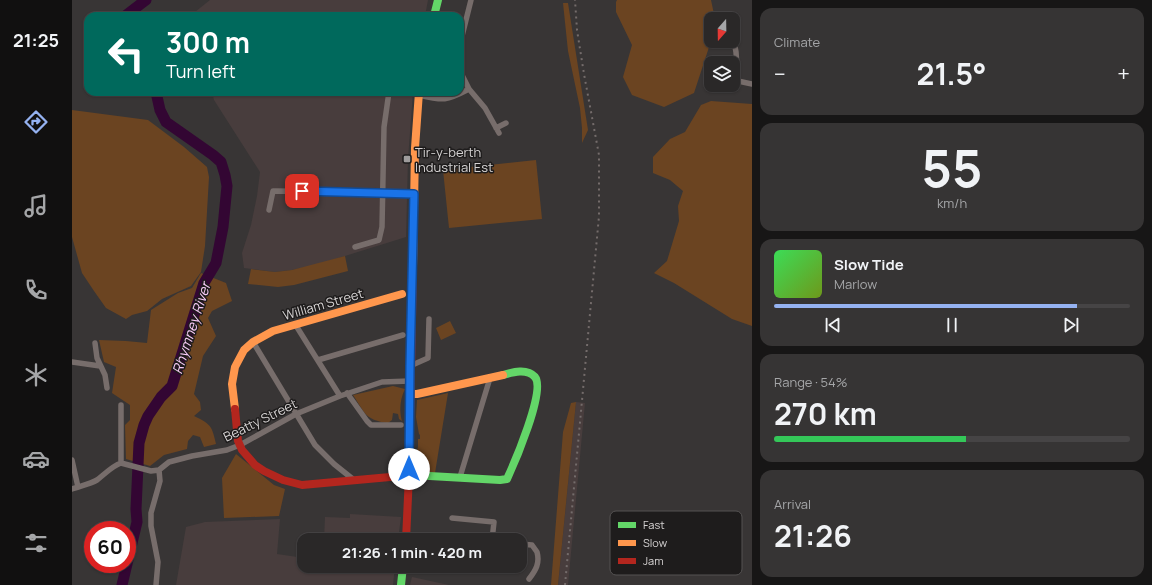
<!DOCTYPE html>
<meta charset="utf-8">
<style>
:root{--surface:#2a2828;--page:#363434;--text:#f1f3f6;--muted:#a5a6a8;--line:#464445;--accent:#95b2f1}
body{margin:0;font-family:Manrope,sans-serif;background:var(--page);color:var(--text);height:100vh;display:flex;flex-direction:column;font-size:15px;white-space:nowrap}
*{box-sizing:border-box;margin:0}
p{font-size:13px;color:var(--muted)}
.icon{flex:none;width:22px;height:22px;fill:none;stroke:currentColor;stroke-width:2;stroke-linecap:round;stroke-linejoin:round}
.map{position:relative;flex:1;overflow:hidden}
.panel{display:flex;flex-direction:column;gap:8px;padding:8px;background:#171616;width:400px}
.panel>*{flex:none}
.top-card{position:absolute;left:12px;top:12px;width:380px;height:84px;border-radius:12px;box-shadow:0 1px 3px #0004,0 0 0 1px var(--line);background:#00695c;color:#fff;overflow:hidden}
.needle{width:26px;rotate:200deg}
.controls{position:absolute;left:632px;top:12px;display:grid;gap:8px}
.controls a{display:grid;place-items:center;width:36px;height:36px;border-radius:8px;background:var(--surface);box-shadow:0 1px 3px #0004,0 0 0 1px var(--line);font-size:20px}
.speed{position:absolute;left:12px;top:521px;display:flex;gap:8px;font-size:20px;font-weight:700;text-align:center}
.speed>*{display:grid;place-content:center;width:52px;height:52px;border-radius:50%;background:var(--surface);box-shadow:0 1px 3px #0004,0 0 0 1px var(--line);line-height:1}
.speed .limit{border:6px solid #d22;background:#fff;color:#111}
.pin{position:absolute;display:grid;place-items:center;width:34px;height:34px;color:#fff;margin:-17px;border-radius:8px;box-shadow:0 2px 6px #0006}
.me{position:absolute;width:44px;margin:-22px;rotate:0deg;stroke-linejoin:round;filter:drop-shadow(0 0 3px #0008)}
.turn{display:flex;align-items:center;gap:14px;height:84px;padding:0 16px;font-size:18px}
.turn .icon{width:52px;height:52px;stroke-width:2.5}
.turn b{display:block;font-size:28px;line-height:34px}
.big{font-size:30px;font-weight:700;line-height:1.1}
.panel .widget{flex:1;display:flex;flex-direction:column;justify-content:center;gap:6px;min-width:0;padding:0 14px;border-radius:12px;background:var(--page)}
.panel .dial{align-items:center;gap:0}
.dial b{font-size:52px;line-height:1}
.song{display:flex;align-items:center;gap:12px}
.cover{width:48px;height:48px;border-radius:6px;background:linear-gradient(135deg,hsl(130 70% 55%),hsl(80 70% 35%))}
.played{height:4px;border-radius:2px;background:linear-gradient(90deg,var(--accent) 85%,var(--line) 85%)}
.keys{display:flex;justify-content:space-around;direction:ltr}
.heat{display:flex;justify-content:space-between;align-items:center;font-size:22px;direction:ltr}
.charge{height:6px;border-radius:3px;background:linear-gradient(90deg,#34c759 54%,var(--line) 0)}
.trip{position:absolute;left:225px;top:533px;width:230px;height:40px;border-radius:12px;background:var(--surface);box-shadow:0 1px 3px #0004,0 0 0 1px var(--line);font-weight:700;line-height:40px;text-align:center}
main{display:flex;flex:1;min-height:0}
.tab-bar{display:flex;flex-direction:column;width:72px;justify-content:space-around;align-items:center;background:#111010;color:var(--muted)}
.tab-bar .icon{width:28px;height:28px}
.tab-bar .active{color:var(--accent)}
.tab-bar b{font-size:18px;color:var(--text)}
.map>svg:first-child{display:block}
.built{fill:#483d3d}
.green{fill:#6b4421}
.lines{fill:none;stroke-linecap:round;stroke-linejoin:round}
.river{stroke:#330633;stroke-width:11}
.street{stroke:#776d6b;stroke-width:5.5}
.fast{stroke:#63d668;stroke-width:8}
.slow{stroke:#ff974d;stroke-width:8}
.jam{stroke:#b3261e;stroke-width:8}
.rail{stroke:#746c6b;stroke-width:2;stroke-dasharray:2 4;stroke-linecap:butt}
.route-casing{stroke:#114b97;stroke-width:10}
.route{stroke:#1a73e8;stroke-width:7}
.poi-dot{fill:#9f9c9c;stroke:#1e1c1c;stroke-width:1.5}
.labels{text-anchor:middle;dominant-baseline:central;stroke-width:3;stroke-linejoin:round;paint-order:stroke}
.poi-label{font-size:13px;fill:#d6d3d3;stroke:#1e1c1c;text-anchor:start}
.street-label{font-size:13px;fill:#d6d3d3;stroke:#1e1c1c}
.water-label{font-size:14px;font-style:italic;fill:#faccf9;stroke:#1e1c1c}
.key{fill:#1e1c1c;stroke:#555353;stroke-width:1}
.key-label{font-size:11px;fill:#d6d3d3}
</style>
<main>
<nav class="tab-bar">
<b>21:25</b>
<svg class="icon active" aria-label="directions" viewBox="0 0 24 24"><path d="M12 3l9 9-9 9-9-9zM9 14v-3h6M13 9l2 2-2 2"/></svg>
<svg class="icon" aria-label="music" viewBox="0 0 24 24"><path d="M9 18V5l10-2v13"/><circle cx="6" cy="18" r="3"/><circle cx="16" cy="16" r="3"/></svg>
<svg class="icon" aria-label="phone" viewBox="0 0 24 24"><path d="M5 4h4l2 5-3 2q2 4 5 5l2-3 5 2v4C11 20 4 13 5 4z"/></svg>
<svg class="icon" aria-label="climate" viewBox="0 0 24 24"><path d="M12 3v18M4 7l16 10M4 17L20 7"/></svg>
<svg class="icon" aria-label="car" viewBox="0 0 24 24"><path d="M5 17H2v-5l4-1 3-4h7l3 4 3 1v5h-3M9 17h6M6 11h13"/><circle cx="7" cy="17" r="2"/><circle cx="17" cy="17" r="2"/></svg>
<svg class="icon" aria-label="filters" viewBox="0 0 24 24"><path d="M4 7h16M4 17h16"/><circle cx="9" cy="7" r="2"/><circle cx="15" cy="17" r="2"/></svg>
</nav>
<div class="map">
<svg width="680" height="585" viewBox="0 0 680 585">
<rect width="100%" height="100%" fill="#383535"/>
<path class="built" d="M138,0H356L353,16H118Z
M140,92H341L336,159L334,237L244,265L220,270L203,272L172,268L170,253L179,225L185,196L188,172L142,100Z
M504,402L513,403L496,585H486Z
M278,514L329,517L326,540H252L253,517L278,518Z
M208,519L205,554L232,558V566H323L321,585H104L114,527L133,522Z
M340,577L377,585H338Z"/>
<path class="green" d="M545,0H639L643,19H639V41L622,93L592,107L560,95L551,77L560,45L544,12V2Z
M491,3H496L516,130L510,143V128L508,108L496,51Z
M639,101L680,104V326L660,319L602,283L582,273L595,261L607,221L606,206L611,191L598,180L581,173V157L598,139L613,132L629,105Z
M0,110L76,120L112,147L135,167L137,177L133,246L129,272L119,286L90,299L75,311L60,315L54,319L34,308L22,291L10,273L0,237Z
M464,160L470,219L377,228L371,170Z
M273,256L276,271L222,285L206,287L176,284L179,269L203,272L220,270Z
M129,273L154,283L160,301L140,311L136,318L144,336L131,356L122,394L128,402L129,410L122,416C139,424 140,426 144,444L132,447L128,437L121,435L116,441L115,449L92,455L78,466L54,459L53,425L58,420V405L40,393L44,367L32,362L27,340L54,341L75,343L79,310L106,293L120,288Z
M378,321L384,333L369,340L364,328Z
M321,386L333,389C328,399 327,411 330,421L327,419L326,414L321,413L320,420L316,423C293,420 293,413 281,395Z
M376,393L363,473L344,472V453L346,447V439H348V435L347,434L344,417L345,400Z
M504,402L486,585H479L491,432L499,403Z
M164,454L202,485L213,489L207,516L152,518L150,478Z"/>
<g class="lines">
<path class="river" d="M53,16L74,0
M50,585L65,522L64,509L67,443L72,425L76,416L89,397L100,386L132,283L144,263L151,227L155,186L153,175L149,162L141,155L94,122L88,110L84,92"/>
<path class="street" d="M657,18L658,19
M661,36L664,52L666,81L680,84
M388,44L399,0
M388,71L397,89L413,108L427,133
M347,95C372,101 374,101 397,89
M424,128L434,123
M197,210L201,191L310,192L342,194
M283,247L307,240L310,227L312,127L317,92
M223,324L268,396
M181,342L243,445L262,464L282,480
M23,343L25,358L33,375L35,388
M246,360L331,335
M0,362L28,366
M338,366L356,358L357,319
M275,393L295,421L299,425H329
M49,405V463
M0,460L6,487
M49,463L79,471L87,470L97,462L120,456L155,450L168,445L224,414L268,396L310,382L338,381
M388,477L418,378
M0,489C8,486 18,484 25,480C33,474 40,466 49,463
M380,518L422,522L420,540
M448,544L460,545L465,552C468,563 464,570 457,579
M84,585L86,562L79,526V513L88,481L87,470"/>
<path class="fast" d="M362,16L366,0
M340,475L428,480L435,479C442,464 474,390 463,377C455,368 441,372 431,375
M329,585L331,566"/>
<path class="slow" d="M341,267L343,148L347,92
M338,394H345L431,375
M163,409L160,384L163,367L172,350L181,342L201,331L330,294"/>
<path class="jam" d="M163,409L166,441L170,450L183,465L192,471L211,480L230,485L340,475
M334,540L337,475L341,267"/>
<path class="rail" d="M493,585L527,216V155L512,74L505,30L503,0"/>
</g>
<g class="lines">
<defs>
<path id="route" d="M230,191L342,194L338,366L337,469"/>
</defs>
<use href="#route" class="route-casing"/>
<use href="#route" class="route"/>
</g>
<rect class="poi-dot" x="331" y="155" width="8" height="8" rx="2"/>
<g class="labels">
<g class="poi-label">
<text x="343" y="152">Tir-y-berth<tspan x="343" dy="15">Industrial Est</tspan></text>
</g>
<g class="street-label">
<text transform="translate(251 304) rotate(-16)">William Street</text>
<text transform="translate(188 420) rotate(-26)">Beatty Street</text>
</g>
<g class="water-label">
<text transform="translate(119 328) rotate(-72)">Rhymney River</text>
</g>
</g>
<rect x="538" y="511" width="132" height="64" rx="6" class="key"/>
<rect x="546" y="522" width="18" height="6" fill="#63d668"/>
<rect x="546" y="540" width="18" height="6" fill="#ff974d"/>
<rect x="546" y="558" width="18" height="6" fill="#b3261e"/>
<g class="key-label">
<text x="571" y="529">Fast</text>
<text x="571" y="547">Slow</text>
<text x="571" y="565">Jam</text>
</g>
</svg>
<div class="controls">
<a><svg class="needle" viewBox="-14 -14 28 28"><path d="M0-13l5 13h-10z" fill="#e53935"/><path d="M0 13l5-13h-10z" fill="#a5a6a8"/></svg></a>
<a><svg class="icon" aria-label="layers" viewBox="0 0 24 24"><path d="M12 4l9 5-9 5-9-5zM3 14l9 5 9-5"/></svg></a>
</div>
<div class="speed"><div class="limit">60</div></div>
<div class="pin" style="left:230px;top:191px;background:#d93025"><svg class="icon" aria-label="arrive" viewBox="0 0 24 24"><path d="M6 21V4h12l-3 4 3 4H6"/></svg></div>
<svg class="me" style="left:337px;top:469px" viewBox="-20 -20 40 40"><circle r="19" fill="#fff"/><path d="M0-13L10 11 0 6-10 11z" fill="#1a73e8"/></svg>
<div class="trip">21:26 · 1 min · 420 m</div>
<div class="top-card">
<div class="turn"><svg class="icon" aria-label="left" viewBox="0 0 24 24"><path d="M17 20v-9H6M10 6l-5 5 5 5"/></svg><div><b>300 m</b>Turn left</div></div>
</div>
</div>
<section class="panel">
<div class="widget"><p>Climate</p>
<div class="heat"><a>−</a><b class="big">21.5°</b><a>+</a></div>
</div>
<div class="widget dial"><b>55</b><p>km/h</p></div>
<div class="widget">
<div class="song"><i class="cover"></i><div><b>Slow Tide</b><p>Marlow</p></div></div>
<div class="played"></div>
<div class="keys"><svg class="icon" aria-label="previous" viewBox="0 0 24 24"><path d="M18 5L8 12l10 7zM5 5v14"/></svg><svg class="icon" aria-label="pause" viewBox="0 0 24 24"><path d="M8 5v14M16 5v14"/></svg><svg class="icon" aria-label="next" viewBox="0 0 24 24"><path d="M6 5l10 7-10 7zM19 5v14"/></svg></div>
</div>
<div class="widget"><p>Range · 54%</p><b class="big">270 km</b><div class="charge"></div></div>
<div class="widget"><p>Arrival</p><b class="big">21:26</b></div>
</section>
</main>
